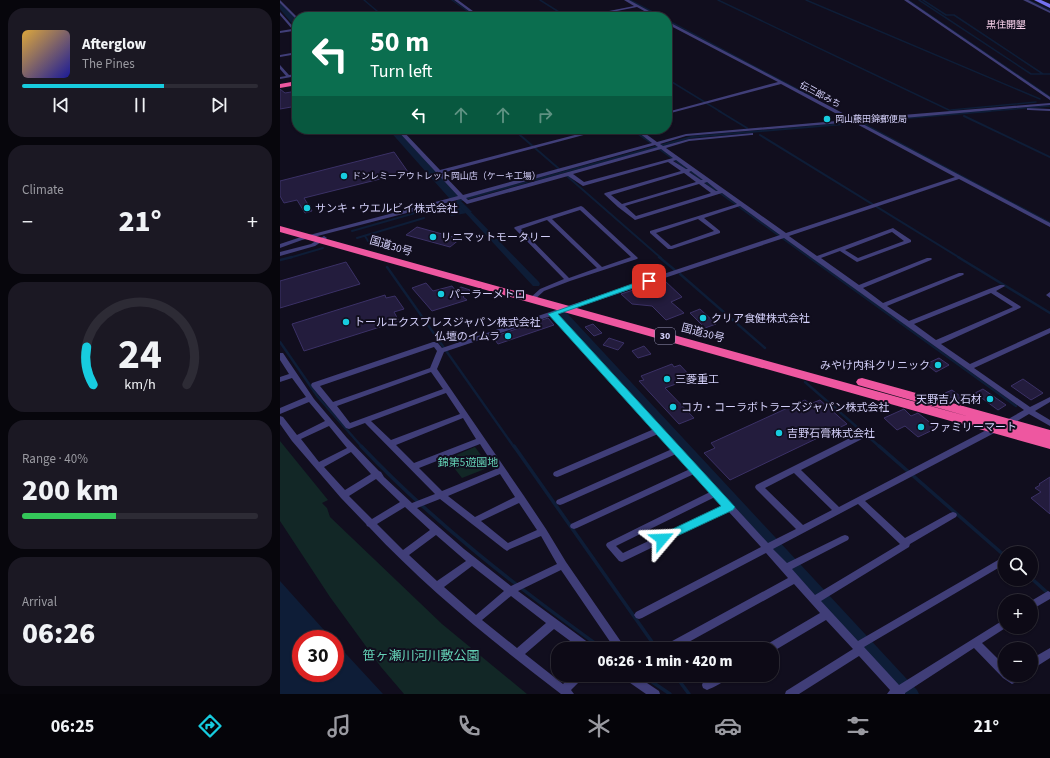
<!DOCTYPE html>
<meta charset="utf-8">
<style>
:root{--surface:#0d0a16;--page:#1b1823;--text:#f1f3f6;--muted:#9a9aa1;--line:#2d2b35;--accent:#17ccdf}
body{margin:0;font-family:"Source Sans 3","Noto Sans JP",sans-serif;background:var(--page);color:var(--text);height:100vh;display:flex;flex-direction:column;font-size:15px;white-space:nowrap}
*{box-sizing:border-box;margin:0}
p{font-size:13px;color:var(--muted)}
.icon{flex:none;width:22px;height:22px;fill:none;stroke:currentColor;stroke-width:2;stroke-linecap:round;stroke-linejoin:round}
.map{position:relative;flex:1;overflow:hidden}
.drawer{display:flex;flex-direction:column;gap:8px;padding:8px;background:#07060c;width:280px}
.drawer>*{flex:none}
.guide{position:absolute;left:12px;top:12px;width:380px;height:122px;border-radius:16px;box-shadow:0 1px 3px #0004,0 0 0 1px var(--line);background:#0b6e4f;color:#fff;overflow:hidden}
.fabs{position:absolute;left:718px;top:546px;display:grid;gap:8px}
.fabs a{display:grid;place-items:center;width:40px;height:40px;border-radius:50%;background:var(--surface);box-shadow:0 1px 3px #0004,0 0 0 1px var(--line);font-size:20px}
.speed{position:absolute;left:12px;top:630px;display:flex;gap:8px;font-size:20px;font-weight:700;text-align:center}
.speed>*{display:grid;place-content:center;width:52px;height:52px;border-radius:50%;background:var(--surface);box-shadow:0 1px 3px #0004,0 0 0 1px var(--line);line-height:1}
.speed .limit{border:6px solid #d22;background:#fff;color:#111}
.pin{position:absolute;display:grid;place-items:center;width:34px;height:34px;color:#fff;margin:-17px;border-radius:8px;box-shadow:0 2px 6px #0006}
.me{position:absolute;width:44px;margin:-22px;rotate:64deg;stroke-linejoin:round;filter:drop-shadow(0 0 3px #0008)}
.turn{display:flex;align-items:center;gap:14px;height:84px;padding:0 12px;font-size:18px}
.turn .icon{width:52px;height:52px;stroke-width:2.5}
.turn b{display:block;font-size:28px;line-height:34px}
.lanes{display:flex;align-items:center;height:38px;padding:0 12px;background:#0003;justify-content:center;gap:20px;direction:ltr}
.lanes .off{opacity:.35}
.big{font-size:30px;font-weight:800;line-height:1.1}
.drawer .card{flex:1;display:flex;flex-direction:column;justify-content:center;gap:6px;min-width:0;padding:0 14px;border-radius:16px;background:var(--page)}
.drawer .dial{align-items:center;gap:0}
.dial svg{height:104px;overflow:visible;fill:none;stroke:var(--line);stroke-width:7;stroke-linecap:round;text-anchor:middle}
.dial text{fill:var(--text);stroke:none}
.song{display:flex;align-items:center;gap:12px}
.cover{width:48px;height:48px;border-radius:6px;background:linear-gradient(135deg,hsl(40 70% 55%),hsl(240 70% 35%))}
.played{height:4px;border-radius:2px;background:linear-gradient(90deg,var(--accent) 60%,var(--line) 60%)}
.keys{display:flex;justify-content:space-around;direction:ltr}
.heat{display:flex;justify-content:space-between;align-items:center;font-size:22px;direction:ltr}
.charge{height:6px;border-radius:3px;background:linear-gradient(90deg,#34c759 40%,var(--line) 0)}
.trip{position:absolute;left:271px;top:642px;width:228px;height:40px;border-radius:16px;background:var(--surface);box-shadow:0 1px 3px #0004,0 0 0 1px var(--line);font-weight:800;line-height:40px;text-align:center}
.dock{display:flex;height:64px;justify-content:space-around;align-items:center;background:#050409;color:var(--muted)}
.dock .icon{width:28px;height:28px}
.dock .current{color:var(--accent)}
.dock b{font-size:18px;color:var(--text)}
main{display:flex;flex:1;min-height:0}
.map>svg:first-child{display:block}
.green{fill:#122726}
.water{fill:#0e1d37}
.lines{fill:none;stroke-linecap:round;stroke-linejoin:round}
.stream-far3{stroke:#0e1d37;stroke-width:1.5}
.stream-far2{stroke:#0e1d37;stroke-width:2}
.stream-far1{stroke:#0e1d37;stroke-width:2.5}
.stream{stroke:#0e1d37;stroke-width:3.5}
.canal{fill:#0e1d37;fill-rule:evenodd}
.river{fill:#0e1d37;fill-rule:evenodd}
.building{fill:#231c3d;stroke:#3b3166}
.street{fill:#403e78;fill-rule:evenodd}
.secondary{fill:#7371f0;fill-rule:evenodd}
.highway{fill:#ee57a0;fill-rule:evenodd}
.route{fill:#17ccdf;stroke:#0f8591}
.poi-dot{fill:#17ccdf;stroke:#110e1e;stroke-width:1.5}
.labels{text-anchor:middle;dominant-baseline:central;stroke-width:4;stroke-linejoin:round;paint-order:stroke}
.far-street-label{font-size:9px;fill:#d4d0fa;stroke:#110e1e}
.far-poi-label{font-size:9px;fill:#d4d0fa;stroke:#110e1e;text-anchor:start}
.far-neighbourhood-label{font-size:10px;fill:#fad2ec;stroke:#110e1e}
.shield{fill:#110e1e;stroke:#9a96b8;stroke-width:1}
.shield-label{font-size:10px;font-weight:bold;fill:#d4d0fa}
.poi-label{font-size:11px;fill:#d4d0fa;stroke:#110e1e;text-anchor:start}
.street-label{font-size:11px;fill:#d4d0fa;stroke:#110e1e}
.park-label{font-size:11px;fill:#64d2b6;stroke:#110e1e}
.near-park-label{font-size:13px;fill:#64d2b6;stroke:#110e1e}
</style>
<main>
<section class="drawer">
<div class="card">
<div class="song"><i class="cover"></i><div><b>Afterglow</b><p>The Pines</p></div></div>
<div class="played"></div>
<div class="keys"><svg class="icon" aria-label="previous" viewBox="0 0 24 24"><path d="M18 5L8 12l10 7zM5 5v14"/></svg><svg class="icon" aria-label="pause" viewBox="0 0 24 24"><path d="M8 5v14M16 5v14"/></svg><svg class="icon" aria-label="next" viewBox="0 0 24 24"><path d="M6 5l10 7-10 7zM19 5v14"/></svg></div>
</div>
<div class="card"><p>Climate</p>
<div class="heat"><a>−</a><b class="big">21°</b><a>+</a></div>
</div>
<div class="card dial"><svg viewBox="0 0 100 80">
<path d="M14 69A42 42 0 1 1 86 69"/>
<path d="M14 69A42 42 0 0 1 9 40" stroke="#17ccdf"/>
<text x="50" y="56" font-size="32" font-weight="700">24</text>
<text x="50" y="72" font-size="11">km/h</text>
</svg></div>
<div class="card"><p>Range · 40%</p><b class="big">200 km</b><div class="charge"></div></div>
<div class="card"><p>Arrival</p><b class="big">06:26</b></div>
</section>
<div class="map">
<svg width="770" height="694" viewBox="0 0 770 694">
<rect width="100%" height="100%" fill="#110e1e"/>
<path class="green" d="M0,441L48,500L42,503L47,508L50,517L162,624L247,694H124L101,667L50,597L0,521Z
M195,447L210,467L182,478L167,459Z"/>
<path class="water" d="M180,200L192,212L171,216L165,207L156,209L153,207Z
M0,581L52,639H21V673H55V642L103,694H0Z"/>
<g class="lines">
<path class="stream-far3" d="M84,0L104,17
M172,0L196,17
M260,0L287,17
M350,0L382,17
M438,0L671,111
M526,0L760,99
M628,0L770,97
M639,0L751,74H770
M643,0L666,15H674L763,74
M748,0L770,10
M387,20L532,97
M387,79L441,112
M671,110L756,102
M698,112L770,106"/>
<path class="stream-far2" d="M439,111L467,128
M684,116L770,157
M579,122L710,111
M583,122L589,127L770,223
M233,129L278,168
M351,129L370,142
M480,135L680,258
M378,148L530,258
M287,176L381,258
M170,198L172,194
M178,201L412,137L564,124
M72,231L156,207
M85,236L88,241
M77,238L144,218
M9,258L43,248"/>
<path class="stream-far1" d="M379,257L396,271
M529,257L736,406
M678,257L770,313
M0,260L12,257
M107,267L234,447
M400,274L485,348
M0,342L38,397L82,447
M525,382L600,447"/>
<path class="stream" d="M81,446C154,523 237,587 323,649
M234,446L377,649
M599,446L725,556
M751,578L770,595
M362,675L390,694
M395,675L409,694"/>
<path class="canal" d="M182,204L184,205L259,282L260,284L259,286H253L180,207L179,206Z
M280,312H286L637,690L639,694H625L280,316L279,314Z"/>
<path class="river" d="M0,3L17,19V26H14L0,9Z
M108,129H118L178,195L180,197L178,199H170Z"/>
</g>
<path class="building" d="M0,89L5,93L17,91V106L0,109Z
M114,152L128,172L24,198L32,211L25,213L17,200L4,203L0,196V181Z
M137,227L180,239L170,247L126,235Z
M66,262L80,284L0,308V281Z
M384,280L402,297L391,302L404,313L386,320L372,306L352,304L341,294Z
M146,283L153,291L172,286L175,290L181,287L190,290L183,297L187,300L152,311L132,288Z
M105,295L106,298L115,296L124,309L114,312L119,321L24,351L12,324Z
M420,309L436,324L425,328L410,313Z
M268,318L274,325L218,344L213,337Z
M313,324L322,333L314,336L305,327Z
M329,338L344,343L338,350L323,345Z
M364,346L371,354L358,358L352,351Z
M659,358L669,365L656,372L646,364Z
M392,364L394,367L400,365L412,378L385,388L414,418L399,424L359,381L364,380L361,376Z
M743,379L763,393L751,400L731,386Z
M703,389L726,405L718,410L695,393Z
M672,390L688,402L670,397L665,393Z
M525,400L530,404L540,400L567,424L450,480L424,453L435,448L431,443Z
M624,409L631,416L638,413L657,428L638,437L625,426L617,430L604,418Z
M770,477V514L751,498L761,492L755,488L760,485L759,484Z"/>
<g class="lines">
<path class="street" d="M0,0L17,17V20L0,3Z
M174,0H178L201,17H197Z
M344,0H349L380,17H375L357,7L307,17H299L354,6Z
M624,0H628L770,97V100Z
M743,0H748L770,11V13Z
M0,12L17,31V34L13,31L0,33V31L12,29L0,15Z
M387,21L574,119L770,103V105L579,122L770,223V227L679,179L509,236L537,256L613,228L631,240V242L577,262L560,251L541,258L579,285L647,258H651L652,259L651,260L583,288L603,303L679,273H683L684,274L683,275L607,306L629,321L709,289L720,285H724L725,286L716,291L740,306L741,307L740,308L661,344L690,364L770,328V333L694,368L750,407L770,397V402L755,411L770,420V426L749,414L729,426H723L722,424L723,422L744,410L504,238L277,314L488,543L516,529L476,489L475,487L476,485L578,434H584L585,436L584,438L521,470L559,507L714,426H720L721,428L720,430L585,501L625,538L670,513L673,512L676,513L677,515L676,517L630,544L629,547L541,601L578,641L725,556V564L584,647L619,685L725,619V627H727L702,643L725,666V675H743C741,680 737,682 732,684L723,678L694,648L625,693V694H607L610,690L579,656L519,694H505L506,691L573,649L546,620L492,652V649H483L484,646L540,613L514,584L396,649H382L383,646L508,578L486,553L362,618L359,619L356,618L354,615L356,612L481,547L448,511L342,562L339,561L327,547L326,545L327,543L430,492L414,474L297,528L294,529L291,528L290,526L291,524L410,469L396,454L283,504L280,505L277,504L276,502L277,500L392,449L378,434L280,476L277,477L274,476L273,474L274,472L374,429L271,316L164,352L157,369L244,496L266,529L286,562L346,649H335L281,570L238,591L313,646L314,649H301L274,629L245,654L283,684L292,675H304L303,678L291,690L294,694H281C213,642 147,589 89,527L87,526L86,524L61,498L12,441L0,424V416L3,417L17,435L45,421L29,402L0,414V408L26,397L12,378L0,382V377L9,374L0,360V353H3L34,399L67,438L99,471L101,472L104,477L132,503L155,494L85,423L69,429L66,428L32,387L31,385L32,383L153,342H157L162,348L500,235L460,206L424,218L440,231V233L392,249H388L370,233V231L457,204L442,193L355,220L338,207L324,194L325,193L401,171L388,162L303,186L288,176L187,204L181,199L22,240L0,248V244L18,238L178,196L116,129H121L160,170L318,129H326L162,173L183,195L372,143L354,129H359L377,142L406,134L568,120L501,84L387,114V112L498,82L387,24ZM573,122L675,177L506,233L386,148L409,141L471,135H473V133L409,139L383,146L380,144L406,136ZM375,145L378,147L188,200L186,198ZM381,149L393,158L304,182L293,174ZM396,160L408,169H406L393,161ZM411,171L423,180H421L409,172ZM404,173L416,182L342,204L331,195ZM427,182L438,191H436L424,183ZM419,184L431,193L356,216L345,206ZM418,219L434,231L391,246L376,233ZM612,232L624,241L578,258L565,250ZM711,293L733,307L656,340L634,324ZM154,347L157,351L150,368L53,402L40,386ZM151,372L163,389L70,423L57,406ZM166,393L180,414L111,440L91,421ZM183,418L196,439L134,463L116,445ZM49,426L67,448L39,462L21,439ZM200,444L216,469L162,491L139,468ZM71,452L91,474L65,490L44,467ZM514,473L552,510L523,525L485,488ZM220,474L235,497L195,517L168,496ZM96,479L120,502L92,519L69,496ZM435,497L443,506L343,553L336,546ZM160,499L224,549L227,551L230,549L261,536L277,564L231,586L184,549L137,508ZM239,503L257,530L228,543L201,521ZM578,504L620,544L535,595L512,569L568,540L569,538L568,536L565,535L562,536L507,563L493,549ZM125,507L150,530L123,550L97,524ZM156,535L186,561L157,581L129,555ZM192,566L224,591L196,615L164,587ZM231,596L266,623L237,648L202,620Z
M17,52V54L0,57V55Z
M0,65L9,75L17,74V76L0,79V77L6,76L0,69Z
M747,108L770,109V111L749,110H747Z
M301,206L303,207L358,258L357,259L290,281L264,291L254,300H250L249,299L250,298L260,289L284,279L234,228L235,227ZM300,210L351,257L322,267L272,219ZM267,220L317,268L289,278L241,229Z
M44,236L47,238L46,239L35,246L0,256V252L31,244Z
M770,292V298L766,295Z
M768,591L770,592V599L751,610V601Z
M770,648V658L751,670V659Z
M342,675H355L379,691L380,694H366L343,678Z
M435,675H449C446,682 434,687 427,690L423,688L422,685L423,682Z"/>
<path class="secondary" d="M754,0H761L770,4V8Z"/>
<path class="highway" d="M17,81V85L0,88V84Z
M0,226L690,417L578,385L576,382L578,379L582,378L770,430V449L0,232Z"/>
</g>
<path class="route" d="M366,279H372L373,281L278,314L455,507L453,510L382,543L378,542L376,539L378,536L441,506L268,314Z"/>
<g class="poi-dot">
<circle cx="547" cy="119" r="4"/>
<circle cx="64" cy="176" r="4"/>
<circle cx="27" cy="208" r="4"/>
<circle cx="153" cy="237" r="4"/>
<circle cx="161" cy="294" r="4"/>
<circle cx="423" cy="318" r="4"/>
<circle cx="66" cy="322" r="4"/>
<circle cx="228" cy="336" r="4"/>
<circle cx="658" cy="365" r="4"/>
<circle cx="387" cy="379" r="4"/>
<circle cx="710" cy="399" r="4"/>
<circle cx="393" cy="407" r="4"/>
<circle cx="641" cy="427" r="4"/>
<circle cx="499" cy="433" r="4"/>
</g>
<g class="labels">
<g class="far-street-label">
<text transform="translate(540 95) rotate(28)">伝三郎みち</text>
</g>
<g class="far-poi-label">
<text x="555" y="119">岡山藤田錦郵便局</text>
<text x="72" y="176">ドンレミーアウトレット岡山店（ケーキ工場）</text>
</g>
<g class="far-neighbourhood-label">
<text x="726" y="25">黒住開墾</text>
</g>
<rect class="shield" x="375" y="328" width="20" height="16" rx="3"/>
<g class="shield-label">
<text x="385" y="336">30</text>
</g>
<g class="poi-label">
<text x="35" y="208">サンキ・ウエルビイ株式会社</text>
<text x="161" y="237">リニマットモータリー</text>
<text x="169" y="294">パーラーメトロ</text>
<text x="431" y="318">クリア食健株式会社</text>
<text x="74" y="322">トールエクスプレスジャパン株式会社</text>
<text x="220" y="336" text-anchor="end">仏壇のイムラ</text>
<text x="650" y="365" text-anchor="end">みやけ内科クリニック</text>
<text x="395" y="379">三菱重工</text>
<text x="702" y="399" text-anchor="end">天野吉人石材</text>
<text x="401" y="407">コカ・コーラボトラーズジャパン株式会社</text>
<text x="649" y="427">ファミリーマート</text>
<text x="507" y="433">吉野石膏株式会社</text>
</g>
<g class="street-label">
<text transform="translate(111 246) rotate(16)">国道30号</text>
<text transform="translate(423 333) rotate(15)">国道30号</text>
</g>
<g class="park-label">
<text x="188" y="462">錦第5遊園地</text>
</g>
<g class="near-park-label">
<text x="141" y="656">笹ヶ瀬川河川敷公園</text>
</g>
</g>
</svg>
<div class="fabs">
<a><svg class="icon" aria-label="search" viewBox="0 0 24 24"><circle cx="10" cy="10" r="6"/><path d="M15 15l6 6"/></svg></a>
<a>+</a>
<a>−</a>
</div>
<div class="speed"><div class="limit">30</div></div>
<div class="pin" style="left:369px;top:281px;background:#d93025"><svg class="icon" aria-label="arrive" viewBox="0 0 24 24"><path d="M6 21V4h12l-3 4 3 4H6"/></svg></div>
<svg class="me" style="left:382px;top:539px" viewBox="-20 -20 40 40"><path d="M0-17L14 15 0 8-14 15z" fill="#17ccdf" stroke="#fff" stroke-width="4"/></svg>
<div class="trip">06:26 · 1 min · 420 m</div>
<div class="guide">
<div class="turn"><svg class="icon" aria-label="left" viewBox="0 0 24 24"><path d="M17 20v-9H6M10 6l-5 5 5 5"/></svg><div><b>50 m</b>Turn left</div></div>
<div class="lanes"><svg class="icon" aria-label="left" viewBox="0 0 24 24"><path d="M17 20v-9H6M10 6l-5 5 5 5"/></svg><svg class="icon off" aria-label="ahead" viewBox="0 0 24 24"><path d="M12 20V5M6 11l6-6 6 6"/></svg><svg class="icon off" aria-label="ahead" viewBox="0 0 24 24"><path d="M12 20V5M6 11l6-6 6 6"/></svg><svg class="icon off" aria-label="right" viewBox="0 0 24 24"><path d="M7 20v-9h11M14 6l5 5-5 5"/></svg></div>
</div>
</div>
</main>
<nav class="dock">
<b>06:25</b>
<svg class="icon current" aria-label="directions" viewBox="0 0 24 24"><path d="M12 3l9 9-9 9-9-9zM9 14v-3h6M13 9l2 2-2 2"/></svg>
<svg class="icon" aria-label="music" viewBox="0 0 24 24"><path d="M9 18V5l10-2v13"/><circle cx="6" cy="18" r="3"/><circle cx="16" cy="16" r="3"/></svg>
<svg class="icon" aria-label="phone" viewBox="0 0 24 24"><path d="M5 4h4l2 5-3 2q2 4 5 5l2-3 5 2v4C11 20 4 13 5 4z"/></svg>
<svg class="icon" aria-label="climate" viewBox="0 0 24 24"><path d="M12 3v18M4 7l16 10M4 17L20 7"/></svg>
<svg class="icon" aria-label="car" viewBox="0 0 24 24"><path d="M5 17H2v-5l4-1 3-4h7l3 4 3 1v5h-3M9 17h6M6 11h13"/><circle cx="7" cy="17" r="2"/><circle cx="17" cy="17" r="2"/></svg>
<svg class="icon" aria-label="filters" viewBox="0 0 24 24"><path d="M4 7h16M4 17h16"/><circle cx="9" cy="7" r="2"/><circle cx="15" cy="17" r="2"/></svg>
<b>21°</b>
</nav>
